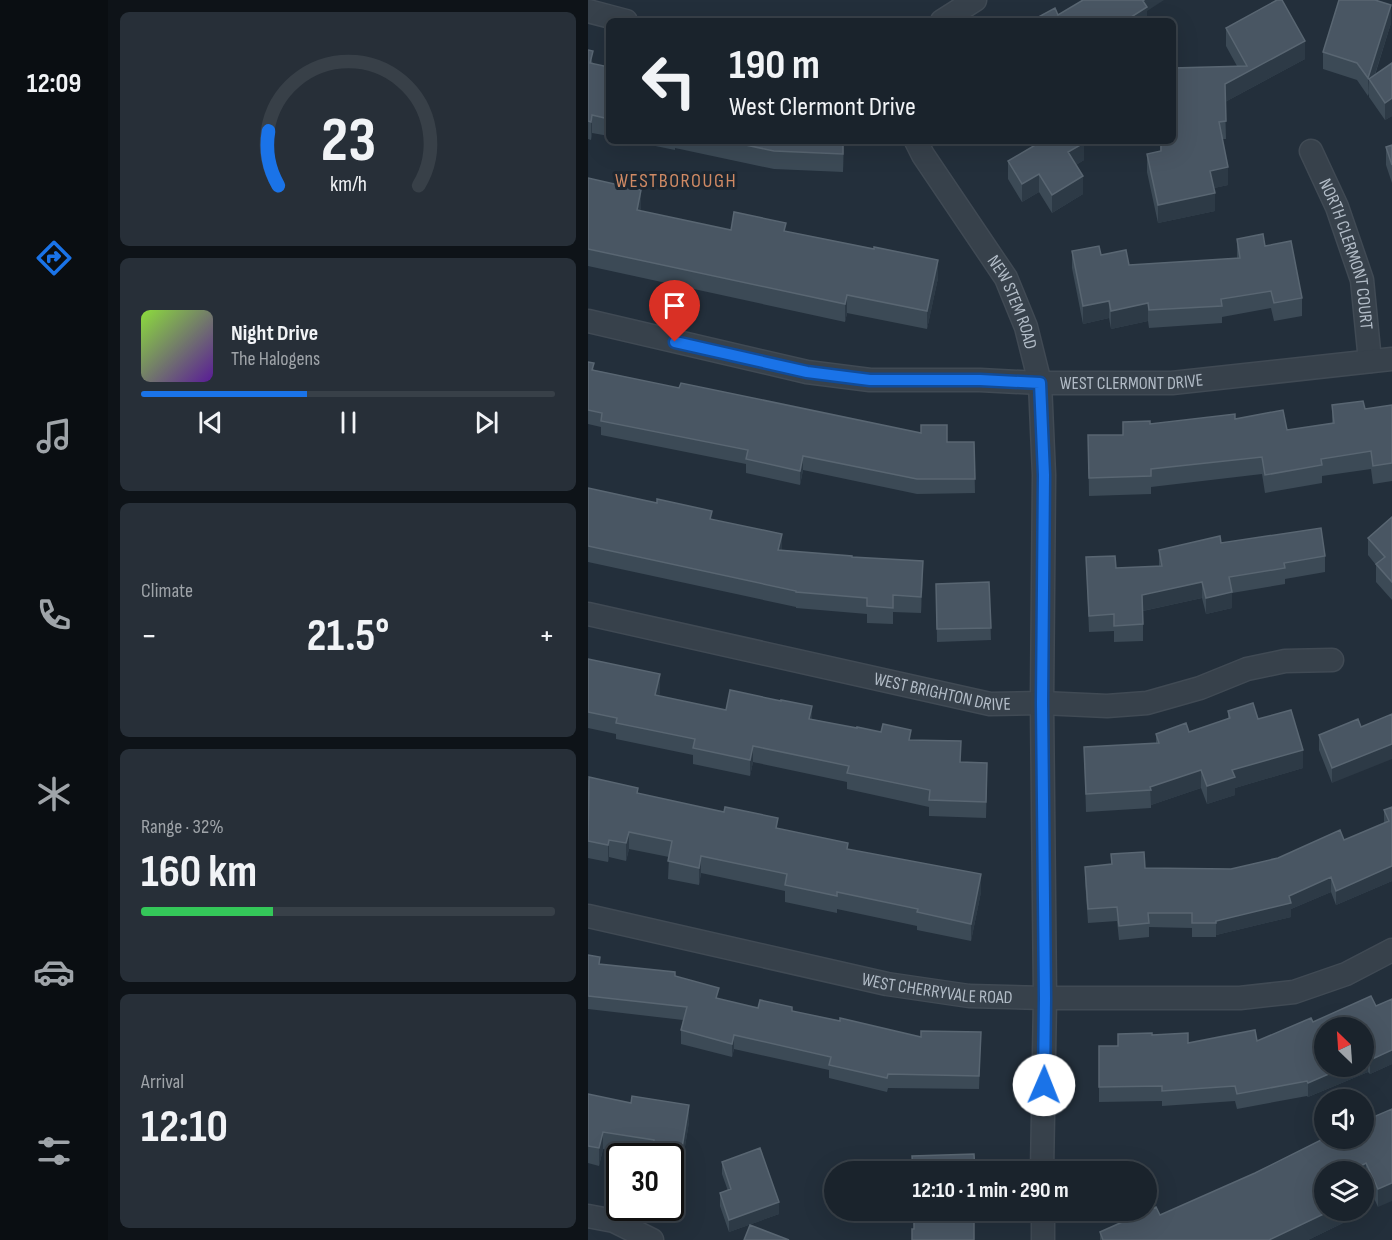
<!DOCTYPE html>
<meta charset="utf-8">
<style>
:root{--surface:#1a232c;--page:#272f38;--text:#f1f3f6;--muted:#9fa4a9;--line:#384048;--accent:#1a73e8}
body{margin:0;font-family:"Sofia Sans Condensed",sans-serif;background:var(--page);color:var(--text);height:100vh;display:flex;flex-direction:column;font-size:22px;white-space:nowrap}
*{box-sizing:border-box;margin:0}
p{font-size:20px;color:var(--muted)}
.icon{flex:none;width:33px;height:33px;fill:none;stroke:currentColor;stroke-width:2;stroke-linecap:round;stroke-linejoin:round}
.map{position:relative;flex:1;overflow:hidden}
.panel{display:flex;flex-direction:column;gap:12px;padding:12px;background:#0e1318;width:480px}
.panel>*{flex:none}
.top-card{position:absolute;left:18px;top:18px;width:570px;height:126px;border-radius:9px;box-shadow:0 6px 24px #0002,0 0 0 2px var(--line);background:#1a232c;color:var(--text);overflow:hidden}
.needle{width:39px;rotate:335deg}
.tools{position:absolute;left:726px;top:1017px;display:grid;gap:12px}
.tools a{display:grid;place-items:center;width:60px;height:60px;border-radius:50%;background:var(--surface);box-shadow:0 6px 24px #0002,0 0 0 2px var(--line);font-size:30px}
.speed{position:absolute;left:18px;top:1143px;display:flex;gap:12px;font-size:30px;font-weight:700;text-align:center}
.speed>*{display:grid;place-content:center;width:78px;height:78px;border-radius:50%;background:var(--surface);box-shadow:0 6px 24px #0002,0 0 0 2px var(--line);line-height:1}
.speed .limit{border:3px solid #111;border-radius:9px;background:#fff;color:#111}
.pin{position:absolute;display:grid;place-items:center;width:51px;height:51px;color:#fff;margin:-62px -26px;border-radius:50% 50% 50% 0;rotate:-45deg;box-shadow:0 0 6px #0007}
.pin .icon{rotate:45deg}
.me{position:absolute;width:66px;margin:-33px;rotate:1deg;stroke-linejoin:round;filter:drop-shadow(0 0 4px #0008)}
.turn{display:flex;align-items:center;gap:21px;height:126px;padding:0 24px;font-size:27px}
.turn .icon{width:78px;height:78px;stroke-width:2.5}
.turn b{display:block;font-size:42px;line-height:51px}
.big{font-size:45px;font-weight:700;line-height:1.1}
.panel .tile{flex:1;display:flex;flex-direction:column;justify-content:center;gap:9px;min-width:0;padding:0 21px;border-radius:9px;background:var(--page)}
.panel .dial{align-items:center;gap:0}
.dial svg{height:156px;overflow:visible;fill:none;stroke:var(--line);stroke-width:7;stroke-linecap:round;text-anchor:middle}
.dial text{fill:var(--text);stroke:none}
.song{display:flex;align-items:center;gap:18px}
.cover{width:72px;height:72px;border-radius:9px;background:linear-gradient(135deg,hsl(90 70% 55%),hsl(270 70% 35%))}
.played{height:6px;border-radius:3px;background:linear-gradient(90deg,var(--accent) 40%,var(--line) 40%)}
.keys{display:flex;justify-content:space-around;direction:ltr}
.heat{display:flex;justify-content:space-between;align-items:center;font-size:33px;direction:ltr}
.charge{height:9px;border-radius:4px;background:linear-gradient(90deg,#34c759 32%,var(--line) 0)}
.trip{position:absolute;left:236px;top:1161px;width:333px;height:60px;border-radius:30px;background:var(--surface);box-shadow:0 6px 24px #0002,0 0 0 2px var(--line);font-weight:700;line-height:60px;text-align:center}
main{display:flex;flex:1;min-height:0}
.tab-bar{display:flex;flex-direction:column;width:108px;justify-content:space-around;align-items:center;background:#0a0e12;color:var(--muted)}
.tab-bar .icon{width:42px;height:42px}
.tab-bar .current{color:var(--accent)}
.tab-bar b{font-size:27px;color:var(--text)}
.map>svg:first-child{display:block}
.lines{fill:none;stroke-linecap:round;stroke-linejoin:round}
.street-casing{stroke:#404a54;stroke-width:25}
.street{stroke:#37414b;stroke-width:22}
.wall{fill:#3c4a56}
.shaded-wall{fill:#2d3a46}
.building{fill:#495663;stroke:#596672;stroke-width:1.5}
.route-casing{stroke:#114b97;stroke-width:15}
.route{stroke:#1a73e8;stroke-width:10}
.labels{text-anchor:middle;dominant-baseline:central;stroke-width:6;stroke-linejoin:round;paint-order:stroke}
.street-label{font-size:18px;fill:#b2bcc7;stroke:#1c2630}
.neighbourhood-label{font-size:20px;letter-spacing:1.5px;fill:#d08a64;stroke:#1c2630}
</style>
<main>
<nav class="tab-bar">
<b>12:09</b>
<svg class="icon current" aria-label="directions" viewBox="0 0 24 24"><path d="M12 3l9 9-9 9-9-9zM9 14v-3h6M13 9l2 2-2 2"/></svg>
<svg class="icon" aria-label="music" viewBox="0 0 24 24"><path d="M9 18V5l10-2v13"/><circle cx="6" cy="18" r="3"/><circle cx="16" cy="16" r="3"/></svg>
<svg class="icon" aria-label="phone" viewBox="0 0 24 24"><path d="M5 4h4l2 5-3 2q2 4 5 5l2-3 5 2v4C11 20 4 13 5 4z"/></svg>
<svg class="icon" aria-label="climate" viewBox="0 0 24 24"><path d="M12 3v18M4 7l16 10M4 17L20 7"/></svg>
<svg class="icon" aria-label="car" viewBox="0 0 24 24"><path d="M5 17H2v-5l4-1 3-4h7l3 4 3 1v5h-3M9 17h6M6 11h13"/><circle cx="7" cy="17" r="2"/><circle cx="17" cy="17" r="2"/></svg>
<svg class="icon" aria-label="filters" viewBox="0 0 24 24"><path d="M4 7h16M4 17h16"/><circle cx="9" cy="7" r="2"/><circle cx="15" cy="17" r="2"/></svg>
</nav>
<section class="panel">
<div class="tile dial"><svg viewBox="0 0 100 80">
<path d="M14 69A42 42 0 1 1 86 69"/>
<path d="M14 69A42 42 0 0 1 9 41" stroke="#1a73e8"/>
<text x="50" y="56" font-size="32" font-weight="700">23</text>
<text x="50" y="72" font-size="11">km/h</text>
</svg></div>
<div class="tile">
<div class="song"><i class="cover"></i><div><b>Night Drive</b><p>The Halogens</p></div></div>
<div class="played"></div>
<div class="keys"><svg class="icon" aria-label="previous" viewBox="0 0 24 24"><path d="M18 5L8 12l10 7zM5 5v14"/></svg><svg class="icon" aria-label="pause" viewBox="0 0 24 24"><path d="M8 5v14M16 5v14"/></svg><svg class="icon" aria-label="next" viewBox="0 0 24 24"><path d="M6 5l10 7-10 7zM19 5v14"/></svg></div>
</div>
<div class="tile"><p>Climate</p>
<div class="heat"><a>−</a><b class="big">21.5°</b><a>+</a></div>
</div>
<div class="tile"><p>Range · 32%</p><b class="big">160 km</b><div class="charge"></div></div>
<div class="tile"><p>Arrival</p><b class="big">12:10</b></div>
</section>
<div class="map">
<svg width="804" height="1240" viewBox="0 0 804 1240">
<rect width="100%" height="100%" fill="#232f3b"/>
<g class="lines">
<defs>
<g id="street">
<path d="M0,11L38,21"/>
<path d="M354,21L387,0"/>
<path id="s1" d="M328,141L335,155L418,278L438,327L452,383L456,475L454,703L457,998L454,1172"/>
<path id="s2" d="M723,151L749,207L774,280L782,361"/>
<path id="s3" d="M0,321L219,372L282,380H392L452,383H584L804,359"/>
<path id="s4" d="M0,614L402,704L454,703L519,706L559,703L612,688L659,669L697,661L744,660"/>
<path id="s5" d="M0,916L299,984L381,996L457,998H652L706,992L758,974L804,950"/>
<path d="M455,1210V1240"/>
<path d="M0,1216L26,1221L64,1240"/>
</g>
</defs>
<use href="#street" class="street-casing"/>
<use href="#street" class="street"/>
</g>
<path class="wall" d="M803,23L787,75L804,63V116L797,120L781,97V93L780,96L769,80L735,69V52Z
M638,28L717,59L637,102L638,139H634L640,185L626,188L627,211L570,223L559,172V154L572,151V141H585L649,66L638,46Z
M0,50L5,64L21,67V136L4,133L3,140L0,139Z
M43,141H256L255,172L186,169L87,148V150Z
M804,145V183L798,165V147Z
M496,160L488,165L495,194L464,213L451,192L434,202L420,179V161Z
M0,178L53,207L52,211L143,230L198,231L350,278L339,329L259,313L257,322L0,266Z
M649,239L714,298V316L686,321L683,308L634,317V323L561,328L560,321L523,329L521,318L495,324L484,268V251L513,255L541,265L649,258Z
M0,362L6,370L91,388L359,442H386L387,493L329,494L215,470L212,485L158,473V464L13,435V427L0,424Z
M744,405L777,409L804,405V481L785,484L783,469L734,476V483L677,493L674,474L563,487V494L501,496L500,435H535L562,424L647,419L699,430L744,423Z
M0,488L124,519L194,550L264,557L335,577L333,613L305,612V624L279,623V614L208,608V607L0,562Z
M804,517V600L788,582V565L780,555V538Z
M633,543L737,556V572L697,579V584L644,593V608L618,614L614,598L555,611V641L526,642V631L501,632L498,557L528,568L571,566V550Z
M401,582L403,640L349,642L348,584Z
M0,659L72,691L71,696L138,710L224,719L323,740L373,762L399,779L398,818L341,816V807L259,789V782L165,762L162,776L105,764V755L28,739V734L0,728Z
M640,711L670,719L715,768L647,788V795L619,804L613,788L563,805V808L498,812L496,747L568,743V734L601,732L640,719Z
M773,727L744,783L731,750V735Z
M0,780L190,829L260,849L393,892L383,941L329,930V926L249,909V913L197,902V891L113,873L111,885L80,879L81,857L41,849L38,861L21,857L20,862L0,858Z
M804,807V881L748,905L743,892L703,909V917L628,935V937H604V928L561,927V937L531,940L529,921L500,923L497,881V867L523,864V854L557,868L643,869L690,858L756,840L796,823V810Z
M0,955L12,965L87,977L131,999L170,1008L204,1011L333,1037L393,1032L391,1089L300,1088L299,1092L241,1078V1070L146,1049L144,1057L93,1044V1030L95,1020L0,1009Z
M804,999V1064L782,1074L780,1072L720,1097L719,1096L649,1109L647,1101L574,1106V1101L511,1102V1046H530L564,1035L600,1043L669,1041L725,1022L788,1006Z
M0,1094L101,1122L92,1177L82,1176V1156H58L15,1149L11,1166L0,1163Z
M804,1109L790,1207L778,1181L776,1183V1172H736L755,1210V1223L720,1240H512V1232L572,1215L667,1173Z
M134,1162L191,1214L141,1232L132,1206V1193L140,1191L134,1174Z
M325,1210H388V1222L326,1229Z"/>
<path class="shaded-wall" d="M556,0H576L559,11V20L557,21H537Z
M803,5V23L784,83L781,79L780,96V78Z
M717,41V59L637,102V84Z
M804,98V116L797,120V103Z
M4,115V133L3,140V122Z
M255,141H256L255,172Z
M496,143V160L480,170V152Z
M640,167V185L622,189V171Z
M451,174V192L434,202V184Z
M495,176V194L464,213V195Z
M53,190V207L49,228V210Z
M627,193V211L570,223V205Z
M350,260V278L339,329V311Z
M259,295V313L257,322V304Z
M521,301V318L495,324V306Z
M560,303V321L523,329V311Z
M215,456V470L212,485V471Z
M194,534V550H190Z
M335,561V577L333,613V597Z
M614,582V598L554,611V595Z
M644,592V608L618,614V598Z
M72,674V691L67,712V695Z
M224,706V722L221,719Z
M804,744V759L744,783V768Z
M165,746V762L162,776V760Z
M715,750V768L647,788V795L619,804V786L644,770Z
M613,770V788L563,805L562,787Z
M41,832V849L38,861V843Z
M21,840V857L20,862V845Z
M113,856V873L111,885V868Z
M804,866V881L748,905V891Z
M393,874V892L383,941V924Z
M743,877V892L703,909V917L628,935V921L701,896Z
M146,1035V1049L144,1057V1044Z
M804,1050V1064L782,1074V1060Z
M780,1057V1072L720,1097V1083L759,1066H776V1059Z
M101,1105V1122L92,1177V1160Z
M15,1132V1149L11,1166V1148Z
M778,1163V1181L776,1183V1172H762Z
M804,1183V1201L790,1207V1189Z
M191,1202V1214L141,1232V1220Z
M744,1210H755V1223L720,1240H681Z"/>
<path class="building" d="M495,0H556L555,1L559,7L537,21H436L444,17L445,20L467,8L470,15Z
M689,0H694L717,41L637,84L638,121L631,122L640,167L622,171L627,193L570,205L559,154L573,151V141H585V68L659,66L638,28Z
M751,0H787L803,5L780,78L769,63L735,52Z
M0,50L5,51L2,63L21,67V119L4,115L3,122L0,121Z
M804,63V98L797,103L781,79Z
M139,141H255V154L186,151Z
M454,141H495L496,143L480,152L495,176L464,195L451,174L434,184L420,161Z
M804,145V165L798,147Z
M0,178L53,190L49,210L143,230L146,212L198,223L196,231L286,249V247L350,260L339,311L259,295L257,304L0,249Z
M675,234L677,246L703,241L714,298L686,303L683,291L633,299L634,306L561,310L560,303L523,311L521,301L495,306L484,251L511,246L513,255L538,250L541,265L652,258L649,239Z
M0,362L6,363L4,370L91,388L93,383L333,433V425H359V442H386L387,479H329L215,456L212,471L158,459L160,450L13,421L14,413L0,410Z
M775,401L777,409L804,405V463L785,466L783,451L733,459L734,465L677,475L674,457L563,469V476L501,478L500,435H535V422L562,421V424L647,414V419L695,410L699,430L746,423L744,405Z
M0,488L69,503V499L124,511L122,519L194,534L190,550L264,556V557L335,561L333,597L305,595V608L279,606V598L208,592V591L0,546Z
M804,517V582L788,564L797,557L780,538Z
M733,528L737,556L696,563L697,568L641,577L644,592L618,598L614,582L554,595L555,624L526,626V614L501,616L498,557L527,556L528,568L574,566L571,550L632,536L633,543Z
M401,582L403,628L349,629L348,584Z
M0,659L72,674L67,695L138,710L142,690L193,701V700L224,706L221,719L269,728V727L293,732L295,724L323,730L321,740L373,741L372,762L399,763L398,802L341,800L342,790L259,773L261,766L165,746L162,760L105,748L107,739L28,723L29,718L0,712Z
M665,703L670,719L703,710L715,750L644,770L647,777L619,786L613,770L562,787L563,790L498,794L496,747L571,743L568,734L598,723L601,732L642,718L640,711Z
M804,714V744L744,768L731,735L770,719L773,727Z
M1,777L50,788L49,793L136,812L137,807L190,818L188,828L260,843L259,849L393,874L383,924L329,912L330,909L249,892V896L197,885L199,874L113,856L111,868L80,861L84,841L41,832L38,843L21,840L20,845L0,841Z
M804,807V866L748,891L743,877L701,896L703,903L628,921V923H604V913H560L561,923L531,926L529,907L500,909L497,867L524,864L523,854L556,852L557,868L643,869L690,858L752,830L756,840L801,821L796,810Z
M0,955L12,957L11,964L87,972V976L131,988L128,998L170,1008L172,1000L204,1007V1011L252,1021V1018L333,1037V1031L393,1032L391,1076L300,1074L299,1078L241,1065L243,1057L146,1035L144,1044L93,1030L99,1007L0,996Z
M783,996L788,1006L804,999V1050L782,1060L780,1057L776,1059V1028H736V1066H759L720,1083L719,1081L649,1094L647,1086L574,1091V1086L511,1087V1046H530V1034L564,1033V1035L600,1033V1043L667,1030L669,1041L723,1018L725,1022Z
M0,1094L43,1103L44,1096L101,1105L92,1160L82,1158V1156L64,1155L66,1140L15,1132L11,1148L0,1146Z
M804,1109V1183L790,1189L778,1163L762,1172H736V1210H744L681,1240H515L512,1232L568,1207L572,1215L667,1173L737,1138H776V1121Z
M172,1148L191,1202L141,1220L132,1193L143,1189L134,1162Z
M386,1154L387,1172H325L324,1156Z
M326,1210H386V1240H324V1229H326Z
M162,1225L201,1240H156Z"/>
<g class="lines">
<defs>
<path id="route" d="M87,342L219,372L282,380H392L452,383L456,475L454,703L457,998L456,1085"/>
</defs>
<use href="#route" class="route-casing"/>
<use href="#route" class="route"/>
</g>
<g class="labels">
<g class="street-label">
<text stroke="none"><textPath href="#s2" startOffset="110">NORTH CLERMONT COURT</textPath></text>
<text stroke="none"><textPath href="#s1" startOffset="189">NEW STEM ROAD</textPath></text>
<text stroke="none"><textPath href="#s3" startOffset="550">WEST CLERMONT DRIVE</textPath></text>
<text stroke="none"><textPath href="#s4" startOffset="363">WEST BRIGHTON DRIVE</textPath></text>
<text stroke="none"><textPath href="#s5" startOffset="357">WEST CHERRYVALE ROAD</textPath></text>
</g>
<g class="neighbourhood-label">
<text x="88" y="181">WESTBOROUGH</text>
</g>
</g>
</svg>
<div class="tools">
<a><svg class="needle" viewBox="-14 -14 28 28"><path d="M0-13l5 13h-10z" fill="#e53935"/><path d="M0 13l5-13h-10z" fill="#9fa4a9"/></svg></a>
<a><svg class="icon" aria-label="sound" viewBox="0 0 24 24"><path d="M4 9h4l5-4v14l-5-4H4zM17 9q2 3 0 6"/></svg></a>
<a><svg class="icon" aria-label="layers" viewBox="0 0 24 24"><path d="M12 4l9 5-9 5-9-5zM3 14l9 5 9-5"/></svg></a>
</div>
<div class="speed"><div class="limit">30</div></div>
<div class="pin" style="left:87px;top:342px;background:#d93025"><svg class="icon" aria-label="arrive" viewBox="0 0 24 24"><path d="M6 21V4h12l-3 4 3 4H6"/></svg></div>
<svg class="me" style="left:456px;top:1085px" viewBox="-20 -20 40 40"><circle r="19" fill="#fff"/><path d="M0-13L10 11 0 6-10 11z" fill="#1a73e8"/></svg>
<div class="trip">12:10 · 1 min · 290 m</div>
<div class="top-card">
<div class="turn"><svg class="icon" aria-label="left" viewBox="0 0 24 24"><path d="M17 20v-9H6M10 6l-5 5 5 5"/></svg><div><b>190 m</b>West Clermont Drive</div></div>
</div>
</div>
</main>
